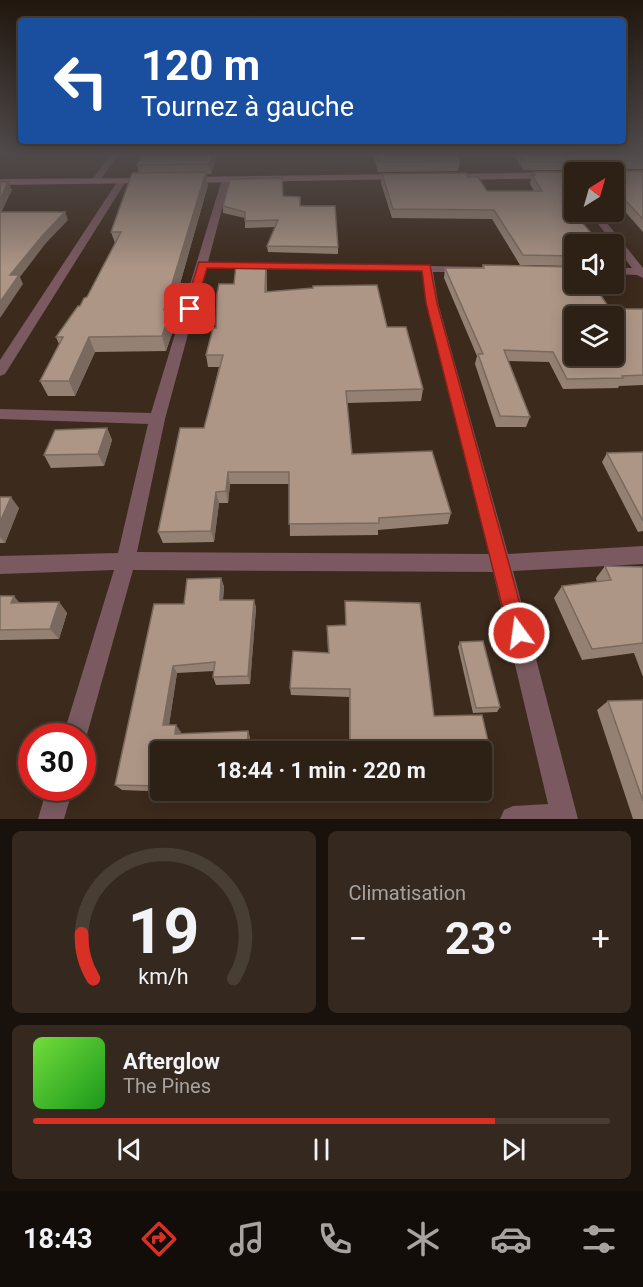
<!DOCTYPE html>
<html lang="fr">
<meta charset="utf-8">
<style>
:root{--surface:#2d2015;--page:#35281e;--text:#f1f3f6;--muted:#a7a3a0;--line:#483e34;--accent:#d93025}
body{margin:0;font-family:Roboto,sans-serif;background:var(--page);color:var(--text);height:100vh;display:flex;flex-direction:column;font-size:22px;white-space:nowrap}
*{box-sizing:border-box;margin:0}
p{font-size:20px;color:var(--muted)}
.icon{flex:none;width:33px;height:33px;fill:none;stroke:currentColor;stroke-width:2;stroke-linecap:round;stroke-linejoin:round}
.map{position:relative;height:819px;overflow:hidden}
.drawer{display:flex;flex-direction:column;gap:12px;padding:12px;background:#19120c;flex:1}
.drawer>*{flex:none}
.hud{position:absolute;left:18px;top:18px;width:608px;height:126px;border-radius:6px;box-shadow:0 3px 15px #0003,0 0 0 2px var(--line);background:#1a4fa0;color:#fff;overflow:hidden}
.needle{width:39px;rotate:37deg}
.tools{position:absolute;left:564px;top:162px;display:grid;gap:12px}
.tools a{display:grid;place-items:center;width:60px;height:60px;border-radius:6px;background:var(--surface);box-shadow:0 3px 15px #0003,0 0 0 2px var(--line);font-size:30px}
.speed{position:absolute;left:18px;top:723px;display:flex;gap:12px;font-size:30px;font-weight:700;text-align:center}
.speed>*{display:grid;place-content:center;width:78px;height:78px;border-radius:50%;background:var(--surface);box-shadow:0 3px 15px #0003,0 0 0 2px var(--line);line-height:1}
.speed .limit{border:9px solid #d22;background:#fff;color:#111}
.pin{position:absolute;display:grid;place-items:center;width:51px;height:51px;color:#fff;margin:-26px;border-radius:12px;box-shadow:0 3px 9px #0006}
.me{position:absolute;width:66px;margin:-33px;rotate:346deg;stroke-linejoin:round;filter:drop-shadow(0 0 4px #0008)}
.turn{display:flex;align-items:center;gap:21px;height:126px;padding:0 24px;font-size:27px}
.turn .icon{width:78px;height:78px;stroke-width:2.5}
.turn b{display:block;font-size:42px;line-height:51px}
.big{font-size:45px;font-weight:700;line-height:1.1}
.drawer .widget{flex:1;display:flex;flex-direction:column;justify-content:center;gap:9px;min-width:0;padding:0 21px;border-radius:9px;background:var(--page)}
.drawer .dial{align-items:center;gap:0}
.dial svg{height:156px;overflow:visible;fill:none;stroke:var(--line);stroke-width:7;stroke-linecap:round;text-anchor:middle}
.dial text{fill:var(--text);stroke:none}
.song{display:flex;align-items:center;gap:18px}
.cover{width:72px;height:72px;border-radius:9px;background:linear-gradient(135deg,hsl(100 70% 55%),hsl(120 70% 35%))}
.played{height:6px;border-radius:3px;background:linear-gradient(90deg,var(--accent) 80%,var(--line) 80%)}
.keys{display:flex;justify-content:space-around;direction:ltr}
.heat{display:flex;justify-content:space-between;align-items:center;font-size:33px;direction:ltr}
.drawer .tiles{flex:1;display:grid;gap:12px;grid-template-columns:1fr 1fr}
.widget:last-child{grid-column:span 2}
.trip{position:absolute;left:150px;top:741px;width:342px;height:60px;border-radius:6px;background:var(--surface);box-shadow:0 3px 15px #0003,0 0 0 2px var(--line);font-weight:700;line-height:60px;text-align:center}
.tabs{display:flex;height:96px;justify-content:space-around;align-items:center;background:#120d08;color:var(--muted)}
.tabs .icon{width:42px;height:42px}
.tabs .active{color:var(--accent)}
.tabs b{font-size:27px;color:var(--text)}
.map>svg:first-child{display:block}
.lines{fill:none;stroke-linecap:round;stroke-linejoin:round}
.street{fill:#7a5960;fill-rule:evenodd}
.secondary{fill:#a4717b;fill-rule:evenodd}
.wall{fill:#958173}
.shaded-wall{fill:#79695e}
.building{fill:#ad9686;stroke:#79695e;stroke-width:1.5;fill-rule:evenodd}
.route{fill:#d93025;stroke:#8d1f18;stroke-width:1.5}
</style>
<div class="map">
<svg width="643" height="819" viewBox="0 0 643 819">
<rect width="100%" height="100%" fill="#3c2a1c"/>
<g class="lines">
<path class="street" d="M111,154H119L98,183H92L91,181Z
M226,176L230,179L208,262L486,267V271L482,272H433L438,303L508,554L643,546V564L513,571L578,819H500L504,810L513,806L548,804L493,572L133,570L84,745L82,736H63L114,570L0,574V556L118,553L148,424L0,419V409L151,413L222,179ZM206,268L422,271L426,303L489,554L137,552L165,419Z
M119,179L126,181L5,374L0,376V360Z
M589,212H598L643,268V278L637,275L614,274V268H632Z
M47,788H73L64,819H38Z"/>
<path class="secondary" d="M574,172V178L449,180L445,177L449,174Z
M401,174L404,175V179L188,183L184,180L188,177Z
M152,178L153,180L149,183L0,185V179Z"/>
</g>
<path class="wall" d="M217,154L211,174H206L208,185L172,312L175,325L166,351L95,352L75,396H48L40,381L59,344L56,337L87,297L115,243L111,232L139,173L137,165Z
M373,154H456L460,161L458,171L378,172Z
M512,154H643V169H615L617,171H643V232L621,207L614,208V172H576V170H524Z
M533,172L574,183V212L585,219L574,244V266L520,265L492,219L392,218L381,183L382,174L468,177L487,191H534L530,184Z
M283,196L300,206L338,247V254L268,252L267,246L275,227L245,228V218L223,213V206Z
M266,264L267,276V291L387,327L423,389L421,401L347,403L352,454L451,513L448,524L378,530V535L290,536L289,484H230L228,503H219L214,542L163,543L158,532L204,428L219,367H208L206,355L234,284Z
M483,265L610,309H643V385L619,386L618,388L563,389L549,362L508,361L530,417L526,427H496L475,364L477,356L444,278L445,268H482Z
M107,428L112,440L104,466L51,468L44,455Z
M643,452V531L638,532L602,462L607,453Z
M0,497L19,508L5,543H0Z
M605,566L643,567V677L634,653L582,660L554,598L562,586L597,582L596,578Z
M221,578L224,587L223,600H254L256,608L250,684L216,685L213,677L214,671L177,673L169,725L181,732L180,733L250,737L160,752V790H171V792L122,790L115,785L184,604Z
M0,596L20,603L59,602L67,613L59,639L0,640Z
M345,601L434,716L488,741L483,748L382,749V752H348V747H349V697L291,695L290,688L328,653L327,626L345,625Z
M460,642L500,707L497,712L473,713L458,647Z
M643,700V819H633L597,710L608,701Z"/>
<path class="shaded-wall" d="M212,154H217L211,174L209,164Z
M206,172L208,185L172,312L175,325L166,351L162,336L164,310Z
M8,182L12,190L0,215V200Z
M65,212L68,220L46,243L20,277L23,284L0,318V302L10,275L43,235Z
M266,264L267,276L266,303L265,292Z
M89,337L95,352L75,396L69,381Z
M107,428L112,440L104,466L98,454Z
M228,472L230,484L228,503L226,491Z
M216,492L219,503L214,542L211,531Z
M11,497L19,508L5,543L0,537V522Z
M221,578L224,587L222,609L220,600Z
M14,596L23,607L11,603Z
M254,600L256,608L250,684L248,676Z
M59,602L67,613L59,639L50,629Z
M173,666L177,673L168,731L163,725Z
M176,725L181,732L179,740L175,734Z
M248,731L250,737V752H247Z"/>
<path class="building" d="M142,154H212L209,164L137,165Z
M376,154H456L460,161L379,162Z
M519,154H643V161H617L612,164L617,171H643V219L624,199H614V172H578V162H526Z
M206,172L164,310H171L162,336L89,337L69,381H40L63,337H56L78,306H80L84,298L87,297L121,232H111L132,173Z
M533,172H564L572,183H574V200H570L574,206V212H579L585,219H579L599,242L598,244H574V256L523,255L494,210L393,209L382,174L466,173L468,177H478L487,191H542L532,175H535Z
M282,178L283,196L300,197V206H335L338,247L267,246L278,220L245,221V212L223,206L230,179Z
M0,182H8L0,200Z
M0,212H65L43,235L10,275H19L0,302Z
M266,264L265,292L313,288V286L377,285L387,327H406L423,389L346,391L352,454L432,451L451,513L379,518V523L289,524V472H228L226,491L216,492L211,531L158,532L180,428H204L223,355H206L213,328H216L217,294L219,284H234L236,265Z
M483,265L574,267V284H593L610,309H643V375L622,376L623,378L567,379L553,352L504,350L530,417L500,416L478,354H483L445,268H484ZM574,316H614V356H574Z
M107,428L98,454L44,455L55,430Z
M643,452V521L607,453Z
M0,497H11L0,522Z
M605,566L643,567V643L592,649L562,586L611,580Z
M221,578L220,600H254L248,676L213,677L215,662L173,666L163,725H176L175,734L248,731L247,752H160V786L115,785L154,604H184L187,579Z
M0,596H14L11,603L59,602L50,629L0,630Z
M345,601L420,603L434,716L482,715L488,741L382,743V752H348V747H350V689L290,688L293,651L329,653L327,626L346,625Z
M483,641L500,707L476,708L460,642Z
M643,700V801L608,701Z"/>
<linearGradient id="sky" x2="0" y2="1"><stop stop-color="#21170f"/><stop offset="0.57" stop-color="#504a4b"/><stop offset="1" stop-color="#504a4b" stop-opacity="0"/></linearGradient>
<rect width="643" height="269" fill="url(#sky)"/>
<path class="route" d="M199,262L430,265L437,303L528,633L526,639L519,642L512,639L509,633L426,303L422,271L207,268L195,309L190,312L184,309Z"/>
</svg>
<div class="tools">
<a><svg class="needle" viewBox="-14 -14 28 28"><path d="M0-13l5 13h-10z" fill="#e53935"/><path d="M0 13l5-13h-10z" fill="#a7a3a0"/></svg></a>
<a><svg class="icon" aria-label="sound" viewBox="0 0 24 24"><path d="M4 9h4l5-4v14l-5-4H4zM17 9q2 3 0 6"/></svg></a>
<a><svg class="icon" aria-label="layers" viewBox="0 0 24 24"><path d="M12 4l9 5-9 5-9-5zM3 14l9 5 9-5"/></svg></a>
</div>
<div class="speed"><div class="limit">30</div></div>
<div class="pin" style="left:190px;top:309px;background:#d93025"><svg class="icon" aria-label="arrive" viewBox="0 0 24 24"><path d="M6 21V4h12l-3 4 3 4H6"/></svg></div>
<svg class="me" style="left:519px;top:633px" viewBox="-20 -20 40 40"><circle r="17" fill="#d93025" stroke="#fff" stroke-width="3"/><path d="M0-11L8 9 0 5-8 9z" fill="#fff"/></svg>
<div class="trip">18:44 · 1 min · 220 m</div>
<div class="hud">
<div class="turn"><svg class="icon" aria-label="left" viewBox="0 0 24 24"><path d="M17 20v-9H6M10 6l-5 5 5 5"/></svg><div><b>120 m</b>Tournez à gauche</div></div>
</div>
</div>
<section class="drawer">
<div class="tiles">
<div class="widget dial"><svg viewBox="0 0 100 80">
<path d="M14 69A42 42 0 1 1 86 69"/>
<path d="M14 69A42 42 0 0 1 8 46" stroke="#d93025"/>
<text x="50" y="56" font-size="32" font-weight="700">19</text>
<text x="50" y="72" font-size="11">km/h</text>
</svg></div>
<div class="widget"><p>Climatisation</p>
<div class="heat"><a>−</a><b class="big">23°</b><a>+</a></div>
</div>
<div class="widget">
<div class="song"><i class="cover"></i><div><b>Afterglow</b><p>The Pines</p></div></div>
<div class="played"></div>
<div class="keys"><svg class="icon" aria-label="previous" viewBox="0 0 24 24"><path d="M18 5L8 12l10 7zM5 5v14"/></svg><svg class="icon" aria-label="pause" viewBox="0 0 24 24"><path d="M8 5v14M16 5v14"/></svg><svg class="icon" aria-label="next" viewBox="0 0 24 24"><path d="M6 5l10 7-10 7zM19 5v14"/></svg></div>
</div>
</div>
</section>
<nav class="tabs">
<b>18:43</b>
<svg class="icon active" aria-label="directions" viewBox="0 0 24 24"><path d="M12 3l9 9-9 9-9-9zM9 14v-3h6M13 9l2 2-2 2"/></svg>
<svg class="icon" aria-label="music" viewBox="0 0 24 24"><path d="M9 18V5l10-2v13"/><circle cx="6" cy="18" r="3"/><circle cx="16" cy="16" r="3"/></svg>
<svg class="icon" aria-label="phone" viewBox="0 0 24 24"><path d="M5 4h4l2 5-3 2q2 4 5 5l2-3 5 2v4C11 20 4 13 5 4z"/></svg>
<svg class="icon" aria-label="climate" viewBox="0 0 24 24"><path d="M12 3v18M4 7l16 10M4 17L20 7"/></svg>
<svg class="icon" aria-label="car" viewBox="0 0 24 24"><path d="M5 17H2v-5l4-1 3-4h7l3 4 3 1v5h-3M9 17h6M6 11h13"/><circle cx="7" cy="17" r="2"/><circle cx="17" cy="17" r="2"/></svg>
<svg class="icon" aria-label="filters" viewBox="0 0 24 24"><path d="M4 7h16M4 17h16"/><circle cx="9" cy="7" r="2"/><circle cx="15" cy="17" r="2"/></svg>
</nav>
